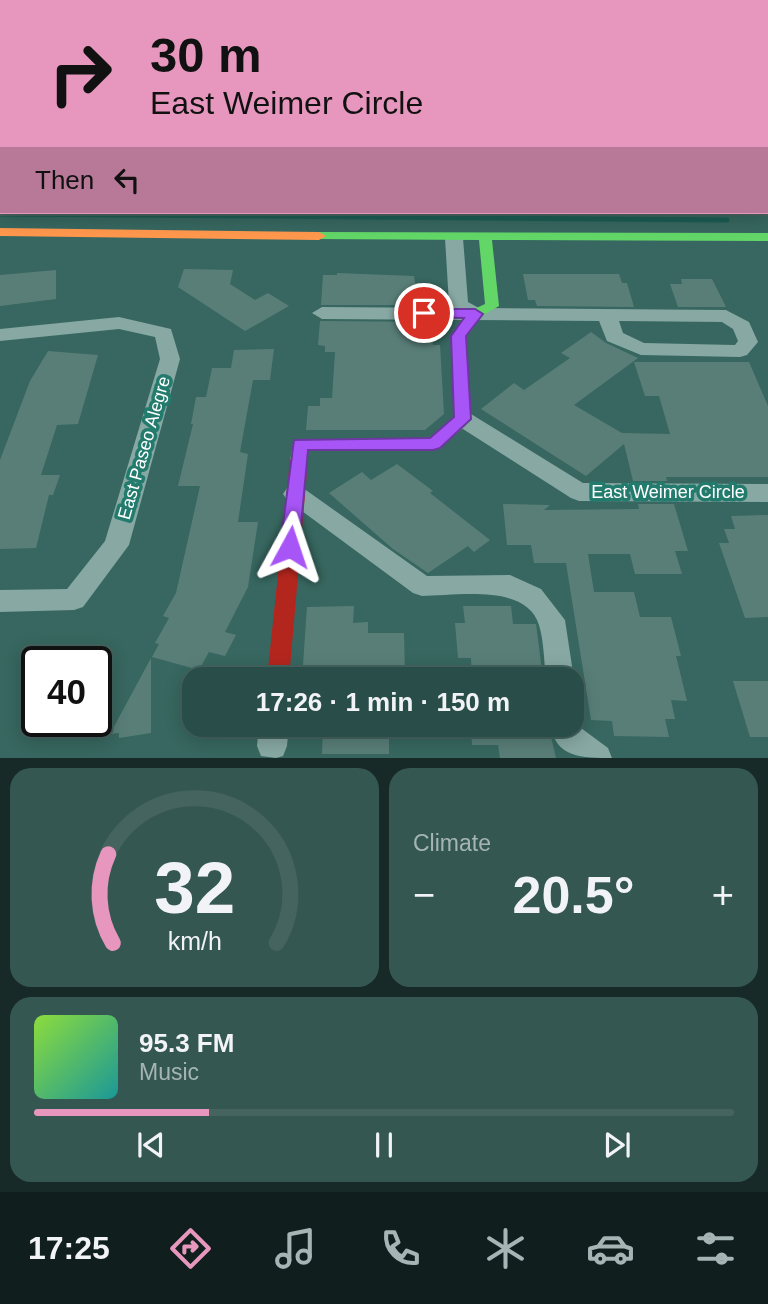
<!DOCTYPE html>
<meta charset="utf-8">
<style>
:root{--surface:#294d48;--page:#355752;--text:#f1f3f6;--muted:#a5b4b4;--line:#456460;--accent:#e797bd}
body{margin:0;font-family:Helvetica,sans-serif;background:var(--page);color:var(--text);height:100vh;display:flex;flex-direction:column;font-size:26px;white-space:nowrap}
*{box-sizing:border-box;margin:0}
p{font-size:23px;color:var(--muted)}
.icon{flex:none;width:38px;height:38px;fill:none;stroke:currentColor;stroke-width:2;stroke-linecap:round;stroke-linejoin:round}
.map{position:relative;height:758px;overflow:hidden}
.details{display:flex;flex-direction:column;gap:10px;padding:10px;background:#172a28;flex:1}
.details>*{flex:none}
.guide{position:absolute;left:0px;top:0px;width:768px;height:214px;box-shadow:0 4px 18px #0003,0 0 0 2px var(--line);background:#e797bd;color:#111;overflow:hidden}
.speed{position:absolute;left:21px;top:646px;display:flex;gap:14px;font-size:35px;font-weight:700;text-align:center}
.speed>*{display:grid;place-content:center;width:91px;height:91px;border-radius:50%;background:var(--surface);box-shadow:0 4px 18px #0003,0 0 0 2px var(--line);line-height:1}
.speed .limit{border:4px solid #111;border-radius:10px;background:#fff;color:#111}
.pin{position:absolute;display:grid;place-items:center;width:60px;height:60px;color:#fff;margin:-30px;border:4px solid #fff;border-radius:50%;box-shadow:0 2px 7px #0007}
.me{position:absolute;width:77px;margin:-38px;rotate:5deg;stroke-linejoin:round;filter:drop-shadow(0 0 5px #0008)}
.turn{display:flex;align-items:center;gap:24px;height:147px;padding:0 35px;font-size:32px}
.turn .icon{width:91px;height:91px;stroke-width:2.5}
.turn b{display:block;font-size:49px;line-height:60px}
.then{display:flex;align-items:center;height:66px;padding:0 35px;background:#0003;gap:14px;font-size:26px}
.big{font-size:52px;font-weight:700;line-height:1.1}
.details .card{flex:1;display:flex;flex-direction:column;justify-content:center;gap:10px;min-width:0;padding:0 24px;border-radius:21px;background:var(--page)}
.details .dial{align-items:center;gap:0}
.dial svg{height:182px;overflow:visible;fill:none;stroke:var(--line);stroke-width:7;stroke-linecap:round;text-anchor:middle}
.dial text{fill:var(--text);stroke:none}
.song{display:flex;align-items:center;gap:21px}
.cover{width:84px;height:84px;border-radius:10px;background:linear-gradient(135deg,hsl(90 70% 55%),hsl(180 70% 35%))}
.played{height:7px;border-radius:4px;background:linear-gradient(90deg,var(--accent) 25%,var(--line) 25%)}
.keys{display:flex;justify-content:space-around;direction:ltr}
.heat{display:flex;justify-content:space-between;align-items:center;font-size:38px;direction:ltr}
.details .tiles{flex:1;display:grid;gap:10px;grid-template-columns:1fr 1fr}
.card:last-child{grid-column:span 2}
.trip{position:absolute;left:182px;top:667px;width:402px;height:70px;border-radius:21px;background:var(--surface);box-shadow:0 4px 18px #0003,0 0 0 2px var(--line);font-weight:700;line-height:70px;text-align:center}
.tab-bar{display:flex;height:112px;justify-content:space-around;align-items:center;background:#101f1d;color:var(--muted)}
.tab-bar .icon{width:49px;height:49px}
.tab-bar .on{color:var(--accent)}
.tab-bar b{font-size:32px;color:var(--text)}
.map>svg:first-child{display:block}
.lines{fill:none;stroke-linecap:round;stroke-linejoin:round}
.stream{stroke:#1b5c52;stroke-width:5}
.building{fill:#597e78}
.lane{fill:#87a8a3;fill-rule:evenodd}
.street{fill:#87a8a3;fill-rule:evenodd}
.fast{fill:#63d668;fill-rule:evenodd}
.slow{fill:#ff974d;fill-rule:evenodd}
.jam{fill:#b3261e;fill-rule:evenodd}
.route{fill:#a855f7;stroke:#6d37a1;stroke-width:2}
.labels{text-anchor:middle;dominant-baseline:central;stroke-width:7;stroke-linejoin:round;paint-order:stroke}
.street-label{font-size:18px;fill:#fff;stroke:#237b6d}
</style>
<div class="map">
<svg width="768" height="758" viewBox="0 0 768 758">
<rect width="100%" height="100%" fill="#376760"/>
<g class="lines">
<path class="stream" d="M0,214L727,220"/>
</g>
<path class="building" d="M184,269L233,270L230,284L255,300L268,293L289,306L245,331L178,287Z
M56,270V299L0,306V275Z
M337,273L414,276L415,283H424L425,295H430V305H321L323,275H337Z
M523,274H619L622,283H627L634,307L537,306L535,300H528Z
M681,279H712L726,307H678L670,284H682Z
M320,321L431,322L433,345H440L444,414L425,430H306L308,406H320V398H332L335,352H325V346L318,345Z
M591,332L606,343L638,358L574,405L622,433L670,434L659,396H645L634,362H749L768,406V477H666L667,481H633L624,444L586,476L481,409L514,383L524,390L570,358L561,353Z
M274,349L270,380H253L240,452L248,454L238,522H258L248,587L225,632L236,635L225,656L209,652L199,670L152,657L159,644L155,643L169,618L163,616L176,593L200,486H178L193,424H191L196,397H206L212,368H231L234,350Z
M48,351L98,355L78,424L57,425L41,475H60L53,495H49L36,548L0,549V460L30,381Z
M397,464L433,491L430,493L490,540L474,552L468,546L428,573L393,549L329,493L362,472L371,480Z
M503,504L550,505L544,510L639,509L638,504H674L688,551H675L682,574H635L630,554H588L594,592H634L640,617H671L681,656H676L687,701L671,700L675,719H665L669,737L614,736L612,721L591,720L566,563H534L531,545H507Z
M768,515V617L745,618L719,543H729L724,529H735L731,516Z
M354,606L353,623L368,622V633H404L405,675H371V679H302L307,607Z
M463,606H511L513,624H536L543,679H472L471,658H458L455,623H465Z
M151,658V733L119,738V733L110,734Z
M733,681H768V737H750Z
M323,724H389V754H322Z
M471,724H548L556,758H500L498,745H472Z"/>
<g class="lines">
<path class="lane" d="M170,0H176V2H170Z
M766,91H768V95H766Z"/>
<path class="street" d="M766,14L768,15V24L766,23Z
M454,233L463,238L468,302L479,308L726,310L749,322L758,342L747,355L740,357L641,355L607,341L599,321L322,319L312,313L322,307L452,308L449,304L445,238ZM619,321L722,322L733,329L738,341L735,345L644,343L623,333Z
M119,317L171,329L180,359L129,545L83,607L74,610L0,612V590L67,589L105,541L160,359L155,337L119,329L0,341V329Z
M463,412L471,414L583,483L768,484V502L579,501L571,498L455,424L452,419L455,414Z
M295,485L303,488L427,576L510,575L541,589L565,620L574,679L572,683V679H546C544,662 544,641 539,625C526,583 456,596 422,596L413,593L287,500L283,494L287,488Z
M572,713L576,715L581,728L608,748L612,758C583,758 554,758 551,724H572Z
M259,724H289L287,746L283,756L276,758L261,756L257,746Z"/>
<path class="fast" d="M635,0H643L644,2H635Z
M319,232L768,233V241L492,240L499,306L480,317L466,336L471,419L469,423L439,448L433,450H308L305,464H293L290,460L294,440L429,438L455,417L452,336L470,311L485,304L479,240L314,239V233Z"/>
<path class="slow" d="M0,228L319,232L326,236L319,240L0,236Z"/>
<path class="jam" d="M299,454L305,456L308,460L289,679H267L290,460L293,456Z"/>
</g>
<path class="route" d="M424,309H475L483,314L466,336L471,419L440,448L433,450H308L299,547L297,552L290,555L283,552L280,547L294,440L430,438L454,417L451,336L464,318L419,317L417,313L419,310Z"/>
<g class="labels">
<g class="street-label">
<text transform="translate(144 448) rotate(-74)">East Paseo Alegre</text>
<text x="668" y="492">East Weimer Circle</text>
</g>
</g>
</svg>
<div class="speed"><div class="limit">40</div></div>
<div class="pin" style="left:424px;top:313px;background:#d93025"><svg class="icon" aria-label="arrive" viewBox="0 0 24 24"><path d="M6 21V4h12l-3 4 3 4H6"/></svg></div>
<svg class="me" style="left:290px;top:547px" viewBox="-20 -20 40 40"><path d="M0-17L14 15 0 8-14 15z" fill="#a855f7" stroke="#fff" stroke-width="4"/></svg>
<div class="trip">17:26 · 1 min · 150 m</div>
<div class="guide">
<div class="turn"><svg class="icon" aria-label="right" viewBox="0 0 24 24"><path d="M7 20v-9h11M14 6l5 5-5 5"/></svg><div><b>30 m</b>East Weimer Circle</div></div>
<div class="then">Then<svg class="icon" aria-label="left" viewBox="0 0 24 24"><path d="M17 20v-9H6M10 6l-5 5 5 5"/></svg></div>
</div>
</div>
<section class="details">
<div class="tiles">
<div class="card dial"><svg viewBox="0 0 100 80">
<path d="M14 69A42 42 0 1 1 86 69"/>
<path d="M14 69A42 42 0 0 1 12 30" stroke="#e797bd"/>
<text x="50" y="56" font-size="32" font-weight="700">32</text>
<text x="50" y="72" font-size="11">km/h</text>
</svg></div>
<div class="card"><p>Climate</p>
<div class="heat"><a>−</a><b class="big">20.5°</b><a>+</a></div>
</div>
<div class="card">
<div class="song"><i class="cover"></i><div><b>95.3 FM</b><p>Music</p></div></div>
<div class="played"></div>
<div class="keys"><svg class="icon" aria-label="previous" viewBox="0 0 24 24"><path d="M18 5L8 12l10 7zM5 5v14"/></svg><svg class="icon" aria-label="pause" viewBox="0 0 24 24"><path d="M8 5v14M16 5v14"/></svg><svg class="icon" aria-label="next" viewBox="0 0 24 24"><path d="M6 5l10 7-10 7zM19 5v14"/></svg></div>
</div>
</div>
</section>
<nav class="tab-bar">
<b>17:25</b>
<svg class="icon on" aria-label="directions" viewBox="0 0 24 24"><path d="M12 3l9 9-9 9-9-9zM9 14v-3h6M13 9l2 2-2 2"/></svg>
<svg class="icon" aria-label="music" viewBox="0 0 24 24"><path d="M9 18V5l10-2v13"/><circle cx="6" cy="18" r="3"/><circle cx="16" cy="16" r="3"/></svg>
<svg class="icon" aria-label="phone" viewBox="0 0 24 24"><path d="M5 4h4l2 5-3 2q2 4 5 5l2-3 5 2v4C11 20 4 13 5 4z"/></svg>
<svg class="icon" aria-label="climate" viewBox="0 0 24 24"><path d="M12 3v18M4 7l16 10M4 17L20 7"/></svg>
<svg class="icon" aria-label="car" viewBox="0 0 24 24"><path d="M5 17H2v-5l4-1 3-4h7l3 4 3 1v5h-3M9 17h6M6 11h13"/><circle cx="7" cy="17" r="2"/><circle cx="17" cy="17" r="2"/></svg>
<svg class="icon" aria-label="filters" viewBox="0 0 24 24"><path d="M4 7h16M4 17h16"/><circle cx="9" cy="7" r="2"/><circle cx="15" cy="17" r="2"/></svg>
</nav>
